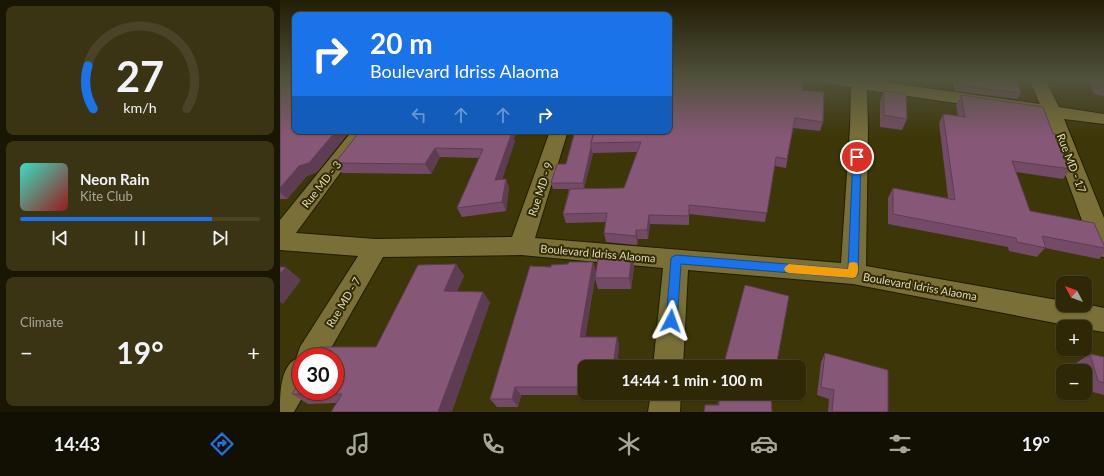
<!DOCTYPE html>
<meta charset="utf-8">
<style>
:root{--surface:#2e2806;--page:#3a3414;--text:#f1f3f6;--muted:#a7a69b;--line:#494428;--accent:#1a73e8}
body{margin:0;font-family:Lato,sans-serif;background:var(--page);color:var(--text);height:100vh;display:flex;flex-direction:column;font-size:15px;white-space:nowrap}
*{box-sizing:border-box;margin:0}
p{font-size:13px;color:var(--muted)}
.icon{flex:none;width:22px;height:22px;fill:none;stroke:currentColor;stroke-width:2;stroke-linecap:round;stroke-linejoin:round}
.map{position:relative;flex:1;overflow:hidden}
.sheet{display:flex;flex-direction:column;gap:6px;padding:6px;background:#191603;width:280px}
.sheet>*{flex:none}
.banner{position:absolute;left:12px;top:12px;width:380px;height:122px;border-radius:8px;box-shadow:0 1px 3px #0004,0 0 0 1px var(--line);background:#1a73e8;color:#fff;overflow:hidden}
.needle{width:26px;rotate:311deg}
.fabs{position:absolute;left:776px;top:276px;display:grid;gap:8px}
.fabs a{display:grid;place-items:center;width:36px;height:36px;border-radius:8px;background:var(--surface);box-shadow:0 1px 3px #0004,0 0 0 1px var(--line);font-size:20px}
.speed{position:absolute;left:12px;top:348px;display:flex;gap:8px;font-size:20px;font-weight:700;text-align:center}
.speed>*{display:grid;place-content:center;width:52px;height:52px;border-radius:50%;background:var(--surface);box-shadow:0 1px 3px #0004,0 0 0 1px var(--line);line-height:1}
.speed .limit{border:6px solid #d22;background:#fff;color:#111}
.pin{position:absolute;display:grid;place-items:center;width:34px;height:34px;color:#fff;margin:-17px;border:2px solid #fff;border-radius:50%;box-shadow:0 1px 4px #0007}
.me{position:absolute;width:44px;margin:-22px;rotate:4deg;stroke-linejoin:round;filter:drop-shadow(0 0 3px #0008)}
.turn{display:flex;align-items:center;gap:14px;height:84px;padding:0 12px;font-size:18px}
.turn .icon{width:52px;height:52px;stroke-width:2.5}
.turn b{display:block;font-size:28px;line-height:34px}
.lanes{display:flex;align-items:center;height:38px;padding:0 12px;background:#0003;justify-content:center;gap:20px;direction:ltr}
.lanes .off{opacity:.35}
.big{font-size:30px;font-weight:700;line-height:1.1}
.sheet .card{flex:1;display:flex;flex-direction:column;justify-content:center;gap:6px;min-width:0;padding:0 14px;border-radius:8px;background:var(--page)}
.sheet .dial{align-items:center;gap:0}
.dial svg{height:104px;overflow:visible;fill:none;stroke:var(--line);stroke-width:7;stroke-linecap:round;text-anchor:middle}
.dial text{fill:var(--text);stroke:none}
.song{display:flex;align-items:center;gap:12px}
.cover{width:48px;height:48px;border-radius:6px;background:linear-gradient(135deg,hsl(170 70% 55%),hsl(0 70% 35%))}
.played{height:4px;border-radius:2px;background:linear-gradient(90deg,var(--accent) 80%,var(--line) 80%)}
.keys{display:flex;justify-content:space-around;direction:ltr}
.heat{display:flex;justify-content:space-between;align-items:center;font-size:22px;direction:ltr}
.trip{position:absolute;left:298px;top:360px;width:228px;height:40px;border-radius:8px;background:var(--surface);box-shadow:0 1px 3px #0004,0 0 0 1px var(--line);font-weight:700;line-height:40px;text-align:center}
.dock{display:flex;height:64px;justify-content:space-around;align-items:center;background:#121002;color:var(--muted)}
.dock .icon{width:28px;height:28px}
.dock .current{color:var(--accent)}
.dock b{font-size:18px;color:var(--text)}
main{display:flex;flex:1;min-height:0}
.map>svg:first-child{display:block}
.lines{fill:none;stroke-linecap:round;stroke-linejoin:round}
.minor-casing{stroke:#221d01;stroke-width:2}
.minor{fill:#796f37;fill-rule:evenodd}
.wall{fill:#744b66;fill-rule:evenodd}
.shaded-wall{fill:#5e3d53}
.building{fill:#875777;stroke:#5e3d53}
.route{fill:#1a73e8;stroke:#114b97}
.slow{fill:#f59e0b}
.labels{text-anchor:middle;dominant-baseline:central;stroke-width:4;stroke-linejoin:round;paint-order:stroke}
.street-label{font-size:11px;fill:#dfdbbe;stroke:#332b00}
</style>
<main>
<section class="sheet">
<div class="card dial"><svg viewBox="0 0 100 80">
<path d="M14 69A42 42 0 1 1 86 69"/>
<path d="M14 69A42 42 0 0 1 10 36" stroke="#1a73e8"/>
<text x="50" y="56" font-size="32" font-weight="700">27</text>
<text x="50" y="72" font-size="11">km/h</text>
</svg></div>
<div class="card">
<div class="song"><i class="cover"></i><div><b>Neon Rain</b><p>Kite Club</p></div></div>
<div class="played"></div>
<div class="keys"><svg class="icon" aria-label="previous" viewBox="0 0 24 24"><path d="M18 5L8 12l10 7zM5 5v14"/></svg><svg class="icon" aria-label="pause" viewBox="0 0 24 24"><path d="M8 5v14M16 5v14"/></svg><svg class="icon" aria-label="next" viewBox="0 0 24 24"><path d="M6 5l10 7-10 7zM19 5v14"/></svg></div>
</div>
<div class="card"><p>Climate</p>
<div class="heat"><a>−</a><b class="big">19°</b><a>+</a></div>
</div>
</section>
<div class="map">
<svg width="824" height="412" viewBox="0 0 824 412">
<rect width="100%" height="100%" fill="#3d3608"/>
<g class="lines">
<defs>
<path id="minor" d="M538,79H583L760,104L749,79H765L779,107L824,114V124L784,119L824,218V257L816,255L812,248L764,116L587,90L588,128L586,266L783,301V305L805,304L824,308V332L805,329V327H796L573,284L408,270L403,367H373L383,268L241,255L103,257L46,357H21V391H26L14,412H0C0,394 0,367 16,359L20,347L78,256L0,250V220L72,131H91L16,233L96,239L232,237L270,131H288L255,238L561,263L570,128L571,87L540,82Z
M371,393H401L400,412H368Z"/>
</defs>
<use href="#minor" class="minor-casing"/>
<use href="#minor" class="minor"/>
</g>
<path class="wall" d="M0,79L15,131H70L37,172L27,176L7,199H0Z
M673,79H737L741,93L737,99L675,91Z
M808,79H824V96L814,94Z
M522,90L543,122L540,131L513,128L506,168L495,166L485,222L409,214V225L370,224L368,239H358L357,245L326,242L324,233L326,222L286,223L283,214L289,189H273L271,183L286,164L295,131H389ZM357,152L344,188H304L313,153Z
M604,91L627,119L622,130L600,127V102Z
M681,95L773,134L791,169L783,179L736,172L750,211L821,239L824,245V254L819,259L765,248L757,257L729,251L728,247L608,224V198L613,188L668,198L659,123L663,114L678,116L676,105Z
M80,131L234,139L235,141L222,179H226L229,188L226,211L182,217L177,208L199,158L160,157L151,174L62,173L55,163Z
M352,256L354,267L351,289H318L315,278Z
M313,262L316,272L305,337H337L339,346L337,367H305V393H334L333,395H241L238,407H217L210,399L271,267Z
M176,264L184,276L177,291L203,292L210,303L56,403L28,404L12,394L96,347Z
M545,353L608,412H548L549,399L537,395L541,362Z
M810,354L824,357V395L805,390V371H798L796,363Z
M438,393H492L438,405Z"/>
<path class="shaded-wall" d="M56,131H70L37,172L27,176L7,199L0,192V188L19,166Z
M230,131H238L234,139L235,141L219,189L215,180Z
M311,147L313,153L304,189L303,183Z
M155,148L160,157L151,174L145,164Z
M226,179L229,188L226,211L222,202Z
M369,215L370,224L368,239L367,230Z
M356,230L358,239L357,245L356,236Z
M352,256L354,267L351,289L349,278Z
M313,262L316,272L304,346L300,337Z
M176,264L184,276L172,303L164,291Z
M6,267L21,280L3,304L0,302V274Z
M203,292L210,303L172,412H158Z
M337,337L339,346L337,367H333Z
M235,387L241,395L238,407L232,399Z"/>
<path class="building" d="M0,79H15V131H56L29,163L19,166L0,188Z
M389,79H523L522,90L544,92L543,122L515,118L507,159L496,157L487,213L409,205V216L369,215L367,230H356V236L324,233L327,213L283,214L290,189L344,188L361,142L311,143L314,131H389Z
M677,79H737L741,93L678,85Z
M819,79H824V85L821,84Z
M604,91L626,94L627,119L604,115Z
M681,95L763,107L773,134H776L791,169L732,161L750,211L814,223L821,239L824,245V248L762,236L766,248L737,242L736,238L613,214V188L675,200L663,114L685,117Z
M80,131H230V132H232L215,180L226,179L222,202L177,208L203,149L155,148L145,164L55,163Z
M295,131H314L311,143V147L303,183H271L277,164H286Z
M319,253L352,256L349,278H315Z
M289,262H313L300,337H337L333,367H305V387H235L232,399H210L250,266L271,267V265L288,264Z
M176,264L164,291L203,292L158,412H51L62,394H12L21,379V391H55V357H34L40,347H96L138,265Z
M0,267H6L0,274Z
M465,285L509,296L496,367H443Z
M545,353L608,370V412H552L554,390L541,387Z
M810,354L824,357V383L818,381Z
M439,393H492L491,397L492,412H424L425,405H439Z"/>
<linearGradient id="sky" x2="0" y2="1"><stop stop-color="#221e04"/><stop offset="0.58" stop-color="#51523d"/><stop offset="1" stop-color="#51523d" stop-opacity="0"/></linearGradient>
<rect width="824" height="137" fill="url(#sky)"/>
<path class="route" d="M577,154L581,157L578,274L576,277L573,278L401,264L397,321L395,324L391,326L387,324L386,321L391,259L392,257L396,255L568,269L573,157Z"/>
<path class="slow" d="M573,262L577,263C579,268 578,273 576,277L573,278L509,273L506,272L504,269L506,266L509,264L568,269L569,263Z"/>
<g class="labels">
<g class="street-label">
<text transform="translate(792 163) rotate(69)">Rue MD - 17</text>
<text transform="translate(41 184) rotate(-52)">Rue MD - 3</text>
<text transform="translate(260 189) rotate(-72)">Rue MD - 9</text>
<text transform="translate(318 253) rotate(5)">Boulevard Idriss Alaoma</text>
<text transform="translate(640 286) rotate(10)">Boulevard Idriss Alaoma</text>
<text transform="translate(63 302) rotate(-59)">Rue MD - 7</text>
</g>
</g>
</svg>
<div class="fabs">
<a><svg class="needle" viewBox="-14 -14 28 28"><path d="M0-13l5 13h-10z" fill="#e53935"/><path d="M0 13l5-13h-10z" fill="#a7a69b"/></svg></a>
<a>+</a>
<a>−</a>
</div>
<div class="speed"><div class="limit">30</div></div>
<div class="pin" style="left:577px;top:157px;background:#d93025"><svg class="icon" aria-label="arrive" viewBox="0 0 24 24"><path d="M6 21V4h12l-3 4 3 4H6"/></svg></div>
<svg class="me" style="left:391px;top:321px" viewBox="-20 -20 40 40"><path d="M0-17L14 15 0 8-14 15z" fill="#1a73e8" stroke="#fff" stroke-width="4"/></svg>
<div class="trip">14:44 · 1 min · 100 m</div>
<div class="banner">
<div class="turn"><svg class="icon" aria-label="right" viewBox="0 0 24 24"><path d="M7 20v-9h11M14 6l5 5-5 5"/></svg><div><b>20 m</b>Boulevard Idriss Alaoma</div></div>
<div class="lanes"><svg class="icon off" aria-label="left" viewBox="0 0 24 24"><path d="M17 20v-9H6M10 6l-5 5 5 5"/></svg><svg class="icon off" aria-label="ahead" viewBox="0 0 24 24"><path d="M12 20V5M6 11l6-6 6 6"/></svg><svg class="icon off" aria-label="ahead" viewBox="0 0 24 24"><path d="M12 20V5M6 11l6-6 6 6"/></svg><svg class="icon" aria-label="right" viewBox="0 0 24 24"><path d="M7 20v-9h11M14 6l5 5-5 5"/></svg></div>
</div>
</div>
</main>
<nav class="dock">
<b>14:43</b>
<svg class="icon current" aria-label="directions" viewBox="0 0 24 24"><path d="M12 3l9 9-9 9-9-9zM9 14v-3h6M13 9l2 2-2 2"/></svg>
<svg class="icon" aria-label="music" viewBox="0 0 24 24"><path d="M9 18V5l10-2v13"/><circle cx="6" cy="18" r="3"/><circle cx="16" cy="16" r="3"/></svg>
<svg class="icon" aria-label="phone" viewBox="0 0 24 24"><path d="M5 4h4l2 5-3 2q2 4 5 5l2-3 5 2v4C11 20 4 13 5 4z"/></svg>
<svg class="icon" aria-label="climate" viewBox="0 0 24 24"><path d="M12 3v18M4 7l16 10M4 17L20 7"/></svg>
<svg class="icon" aria-label="car" viewBox="0 0 24 24"><path d="M5 17H2v-5l4-1 3-4h7l3 4 3 1v5h-3M9 17h6M6 11h13"/><circle cx="7" cy="17" r="2"/><circle cx="17" cy="17" r="2"/></svg>
<svg class="icon" aria-label="filters" viewBox="0 0 24 24"><path d="M4 7h16M4 17h16"/><circle cx="9" cy="7" r="2"/><circle cx="15" cy="17" r="2"/></svg>
<b>19°</b>
</nav>
